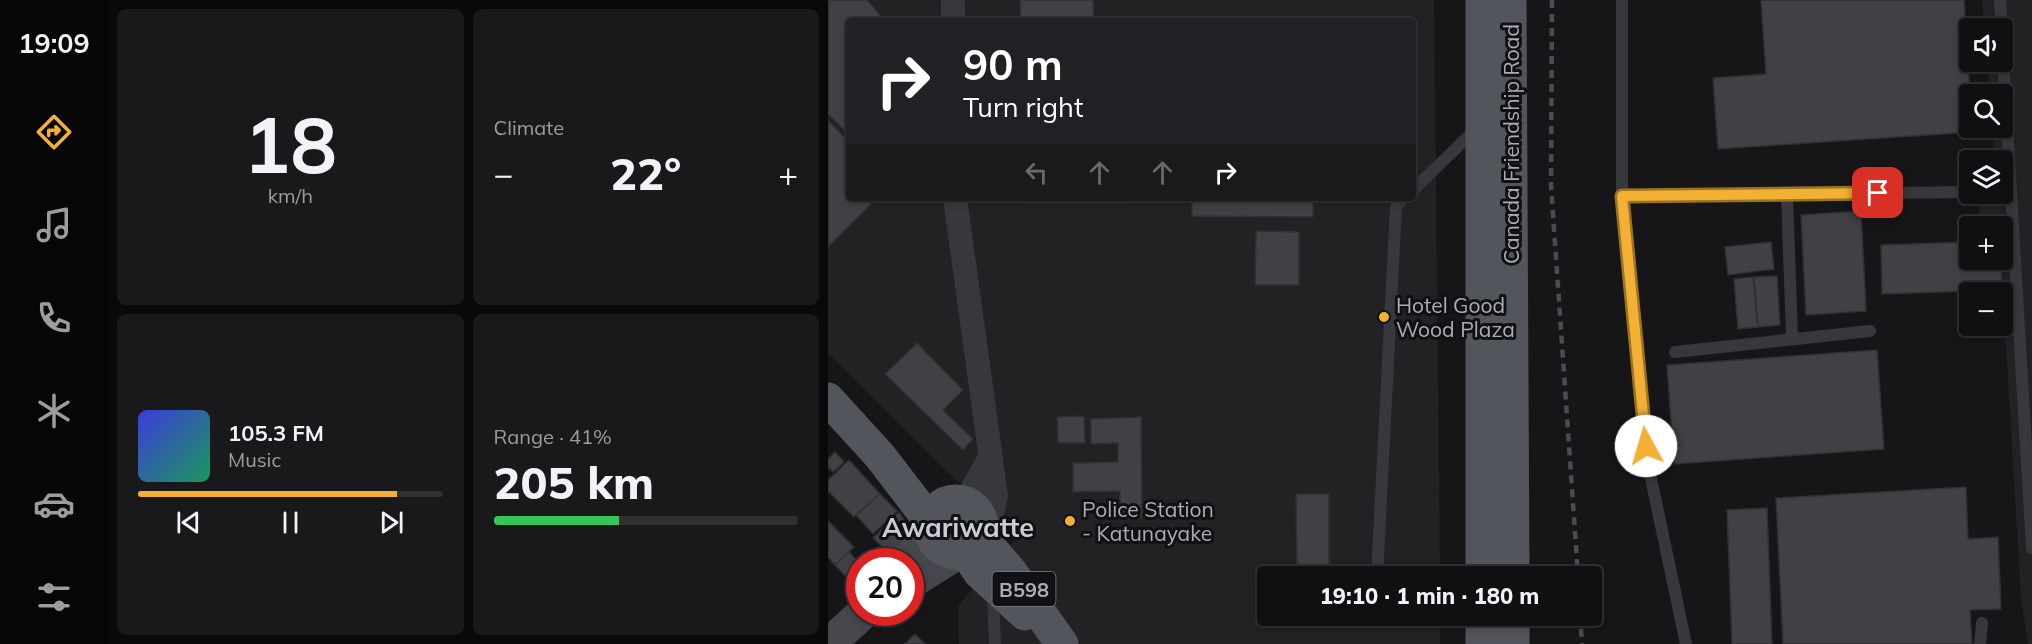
<!DOCTYPE html>
<meta charset="utf-8">
<style>
:root{--surface:#101012;--page:#19191b;--text:#f1f3f6;--muted:#9c9d9f;--line:#303032;--accent:#f2b134}
body{margin:0;font-family:Mulish,sans-serif;background:var(--page);color:var(--text);height:100vh;display:flex;flex-direction:column;font-size:22px;white-space:nowrap}
*{box-sizing:border-box;margin:0}
p{font-size:20px;color:var(--muted)}
.icon{flex:none;width:33px;height:33px;fill:none;stroke:currentColor;stroke-width:2;stroke-linecap:round;stroke-linejoin:round}
.map{position:relative;flex:1;overflow:hidden}
.side{display:flex;flex-direction:column;gap:9px;padding:9px;background:#09090a;width:720px}
.side>*{flex:none}
.guide{position:absolute;left:18px;top:18px;width:570px;height:183px;border-radius:6px;box-shadow:0 3px 9px #0003,0 0 0 2px var(--line);background:#202124;color:#fff;overflow:hidden}
.buttons{position:absolute;left:1131px;top:18px;display:grid;gap:12px}
.buttons a{display:grid;place-items:center;width:54px;height:54px;border-radius:6px;background:var(--surface);box-shadow:0 3px 9px #0003,0 0 0 2px var(--line);font-size:30px}
.speed{position:absolute;left:18px;top:548px;display:flex;gap:12px;font-size:30px;font-weight:700;text-align:center}
.speed>*{display:grid;place-content:center;width:78px;height:78px;border-radius:50%;background:var(--surface);box-shadow:0 3px 9px #0003,0 0 0 2px var(--line);line-height:1}
.speed .limit{border:9px solid #d22;background:#fff;color:#111}
.pin{position:absolute;display:grid;place-items:center;width:51px;height:51px;color:#fff;margin:-26px;border-radius:12px;box-shadow:0 3px 9px #0006}
.me{position:absolute;width:66px;margin:-33px;rotate:354deg;stroke-linejoin:round;filter:drop-shadow(0 0 4px #0008)}
.turn{display:flex;align-items:center;gap:21px;height:126px;padding:0 18px;font-size:27px}
.turn .icon{width:78px;height:78px;stroke-width:2.5}
.turn b{display:block;font-size:42px;line-height:51px}
.lanes{display:flex;align-items:center;height:57px;padding:0 18px;background:#0003;justify-content:center;gap:30px;direction:ltr}
.lanes .off{opacity:.35}
.big{font-size:45px;font-weight:800;line-height:1.1}
.side .widget{flex:1;display:flex;flex-direction:column;justify-content:center;gap:9px;min-width:0;padding:0 21px;border-radius:9px;background:var(--page)}
.side .dial{align-items:center;gap:0}
.dial b{font-size:78px;line-height:1}
.song{display:flex;align-items:center;gap:18px}
.cover{width:72px;height:72px;border-radius:9px;background:linear-gradient(135deg,hsl(240 70% 55%),hsl(150 70% 35%))}
.played{height:6px;border-radius:3px;background:linear-gradient(90deg,var(--accent) 85%,var(--line) 85%)}
.keys{display:flex;justify-content:space-around;direction:ltr}
.heat{display:flex;justify-content:space-between;align-items:center;font-size:33px;direction:ltr}
.charge{height:9px;border-radius:4px;background:linear-gradient(90deg,#34c759 41%,var(--line) 0)}
.side .tiles{flex:1;display:grid;gap:9px;grid-template-columns:repeat(2,1fr)}
.trip{position:absolute;left:429px;top:566px;width:345px;height:60px;border-radius:6px;background:var(--surface);box-shadow:0 3px 9px #0003,0 0 0 2px var(--line);font-weight:800;line-height:60px;text-align:center}
main{display:flex;flex:1;min-height:0}
.menu{display:flex;flex-direction:column;width:108px;justify-content:space-around;align-items:center;background:#060607;color:var(--muted)}
.menu .icon{width:42px;height:42px}
.menu .current{color:var(--accent)}
.menu b{font-size:27px;color:var(--text)}
.map>svg:first-child{display:block}
.built{fill:#222225;fill-rule:evenodd}
.building{fill:#404145;stroke:#303034;stroke-width:1.5}
.lines{fill:none;stroke-linecap:round;stroke-linejoin:round}
.lane{stroke:#37383d;stroke-width:12}
.street{stroke:#37383d;stroke-width:24}
.secondary{stroke:#45474d;stroke-width:33}
.primary{stroke:#53555c;stroke-width:33}
.rail{stroke:#4a4c52;stroke-width:4.5;stroke-dasharray:8 6;stroke-linecap:butt}
.route-casing{stroke:#9d7322;stroke-width:15}
.route{stroke:#f2b134;stroke-width:10}
.poi-dot{fill:#f2b134;stroke:#111113;stroke-width:2}
.labels{text-anchor:middle;dominant-baseline:central;stroke-width:6;stroke-linejoin:round;paint-order:stroke}
.shield{fill:#111113;stroke:#7b7e86;stroke-width:1.5}
.shield-label{font-size:20px;font-weight:bold;fill:#a8adb8}
.street-label{font-size:21px;fill:#a8adb8;stroke:#111113}
.poi-label{font-size:21px;fill:#a8adb8;stroke:#111113;text-anchor:start}
.district-label{font-size:27px;font-weight:bold;fill:#c9ccd4;stroke:#111113}
</style>
<main>
<nav class="menu">
<b>19:09</b>
<svg class="icon current" aria-label="directions" viewBox="0 0 24 24"><path d="M12 3l9 9-9 9-9-9zM9 14v-3h6M13 9l2 2-2 2"/></svg>
<svg class="icon" aria-label="music" viewBox="0 0 24 24"><path d="M9 18V5l10-2v13"/><circle cx="6" cy="18" r="3"/><circle cx="16" cy="16" r="3"/></svg>
<svg class="icon" aria-label="phone" viewBox="0 0 24 24"><path d="M5 4h4l2 5-3 2q2 4 5 5l2-3 5 2v4C11 20 4 13 5 4z"/></svg>
<svg class="icon" aria-label="climate" viewBox="0 0 24 24"><path d="M12 3v18M4 7l16 10M4 17L20 7"/></svg>
<svg class="icon" aria-label="car" viewBox="0 0 24 24"><path d="M5 17H2v-5l4-1 3-4h7l3 4 3 1v5h-3M9 17h6M6 11h13"/><circle cx="7" cy="17" r="2"/><circle cx="17" cy="17" r="2"/></svg>
<svg class="icon" aria-label="filters" viewBox="0 0 24 24"><path d="M4 7h16M4 17h16"/><circle cx="9" cy="7" r="2"/><circle cx="15" cy="17" r="2"/></svg>
</nav>
<section class="side">
<div class="tiles">
<div class="widget dial"><b>18</b><p>km/h</p></div>
<div class="widget"><p>Climate</p>
<div class="heat"><a>−</a><b class="big">22°</b><a>+</a></div>
</div>
<div class="widget">
<div class="song"><i class="cover"></i><div><b>105.3 FM</b><p>Music</p></div></div>
<div class="played"></div>
<div class="keys"><svg class="icon" aria-label="previous" viewBox="0 0 24 24"><path d="M18 5L8 12l10 7zM5 5v14"/></svg><svg class="icon" aria-label="pause" viewBox="0 0 24 24"><path d="M8 5v14M16 5v14"/></svg><svg class="icon" aria-label="next" viewBox="0 0 24 24"><path d="M6 5l10 7-10 7zM19 5v14"/></svg></div>
</div>
<div class="widget"><p>Range · 41%</p><b class="big">205 km</b><div class="charge"></div></div>
</div>
</section>
<div class="map">
<svg width="1204" height="644" viewBox="0 0 1204 644">
<rect width="100%" height="100%" fill="#161618"/>
<path class="built" d="M0,0H606L612,576H440V615H612V644H131L130,606L191,535L117,470L0,353ZM21,21H585V198H21Z
M1154,0H1204V644H1200L1193,598L1173,260H1174V226H1170L1169,216H1151V194H1174V160H1166L1165,128H1174V94H1162L1159,62H1174V28H1156Z"/>
<path class="building" d="M0,0H39L53,16L48,21H21V135L0,114Z
M192,0H265L266,21H193Z
M933,0H1136L1142,94V128H1144V132L890,149L885,78L938,74Z
M0,120L21,142V198H49L0,247Z
M199,198H302V203H199Z
M364,198H485V217L364,216Z
M1033,211L1038,311L978,315L973,215Z
M428,231L471,232V285H427Z
M943,242L946,269L900,275L897,247Z
M1142,242V260H1173L1174,290L1054,294L1053,245Z
M949,276L952,325L930,327L926,277Z
M925,277L930,327L910,329L906,279Z
M89,343L135,390L115,410L145,439L135,450L57,374Z
M1049,350L1056,449L846,464L839,365Z
M256,416L257,443H230L229,417Z
M313,417L314,518L292,519V491L245,492V463L290,462V443L263,444V419Z
M7,452L16,462L5,472L0,467V459Z
M21,460L52,494L26,517L0,491V480Z
M1138,487L1140,539L1170,537L1173,609L1142,610L1144,644H955L948,498Z
M52,494L69,511L45,534L28,515Z
M468,494H501V576H469Z
M939,508L944,644H904L899,510Z
M71,512L81,528L79,538L65,557L45,538Z
M0,521L26,547L7,565L0,557Z
M21,552L32,564V574L23,582L7,565Z
M469,615H501L502,622H469Z
M87,634L97,644H76L78,643Z"/>
<g class="lines">
<path class="lane" d="M794,0V196L821,469L858,644
M1172,0L1174,28
M1174,40L1204,548
M585,190L649,128
M959,194L964,338
M794,196L1142,192
M847,352L1042,331
M549,576L568,206L576,198
M165,593L167,644
M1152,644L1154,623"/>
<path class="street" d="M125,0V21
M127,198L168,496L165,510L155,527
M137,502L162,457"/>
<path class="secondary" d="M77,561L102,531
M82,583L128,554
M1,644L36,612"/>
<path class="primary" d="M654,0V576
M682,0L685,576
M0,399L52,456L101,520
M102 527a26 26 0 1 1 52 0a26 26 0 1 1-52 0Z
M153,537L183,572L234,644
M138,552L151,572L197,614
M654,615V644
M685,615V644"/>
<path class="rail" d="M724,0L723,185L750,576
M752,615L754,644"/>
</g>
<g class="lines">
<defs>
<path id="route" d="M818,446L794,196L1050,193"/>
</defs>
<use href="#route" class="route-casing"/>
<use href="#route" class="route"/>
</g>
<g class="poi-dot">
<circle cx="556" cy="317" r="6"/>
<circle cx="242" cy="521" r="6"/>
</g>
<g class="labels">
<rect class="shield" x="164.5" y="572" width="63" height="34" rx="4.5"/>
<g class="shield-label">
<text x="196" y="589">B598</text>
</g>
<g class="street-label">
<text transform="translate(683 144) rotate(-90)">Canada Friendship Road</text>
</g>
<g class="poi-label">
<text x="568" y="305">Hotel Good<tspan x="568" dy="24">Wood Plaza</tspan></text>
<text x="254" y="509">Police Station<tspan x="254" dy="24">- Katunayake</tspan></text>
</g>
<g class="district-label">
<text x="130" y="527">Awariwatte</text>
</g>
</g>
</svg>
<div class="buttons">
<a><svg class="icon" aria-label="sound" viewBox="0 0 24 24"><path d="M4 9h4l5-4v14l-5-4H4zM17 9q2 3 0 6"/></svg></a>
<a><svg class="icon" aria-label="search" viewBox="0 0 24 24"><circle cx="10" cy="10" r="6"/><path d="M15 15l6 6"/></svg></a>
<a><svg class="icon" aria-label="layers" viewBox="0 0 24 24"><path d="M12 4l9 5-9 5-9-5zM3 14l9 5 9-5"/></svg></a>
<a>+</a>
<a>−</a>
</div>
<div class="speed"><div class="limit">20</div></div>
<div class="pin" style="left:1050px;top:193px;background:#d93025"><svg class="icon" aria-label="arrive" viewBox="0 0 24 24"><path d="M6 21V4h12l-3 4 3 4H6"/></svg></div>
<svg class="me" style="left:818px;top:446px" viewBox="-20 -20 40 40"><circle r="19" fill="#fff"/><path d="M0-13L10 11 0 6-10 11z" fill="#f2b134"/></svg>
<div class="trip">19:10 · 1 min · 180 m</div>
<div class="guide">
<div class="turn"><svg class="icon" aria-label="right" viewBox="0 0 24 24"><path d="M7 20v-9h11M14 6l5 5-5 5"/></svg><div><b>90 m</b>Turn right</div></div>
<div class="lanes"><svg class="icon off" aria-label="left" viewBox="0 0 24 24"><path d="M17 20v-9H6M10 6l-5 5 5 5"/></svg><svg class="icon off" aria-label="ahead" viewBox="0 0 24 24"><path d="M12 20V5M6 11l6-6 6 6"/></svg><svg class="icon off" aria-label="ahead" viewBox="0 0 24 24"><path d="M12 20V5M6 11l6-6 6 6"/></svg><svg class="icon" aria-label="right" viewBox="0 0 24 24"><path d="M7 20v-9h11M14 6l5 5-5 5"/></svg></div>
</div>
</div>
</main>
